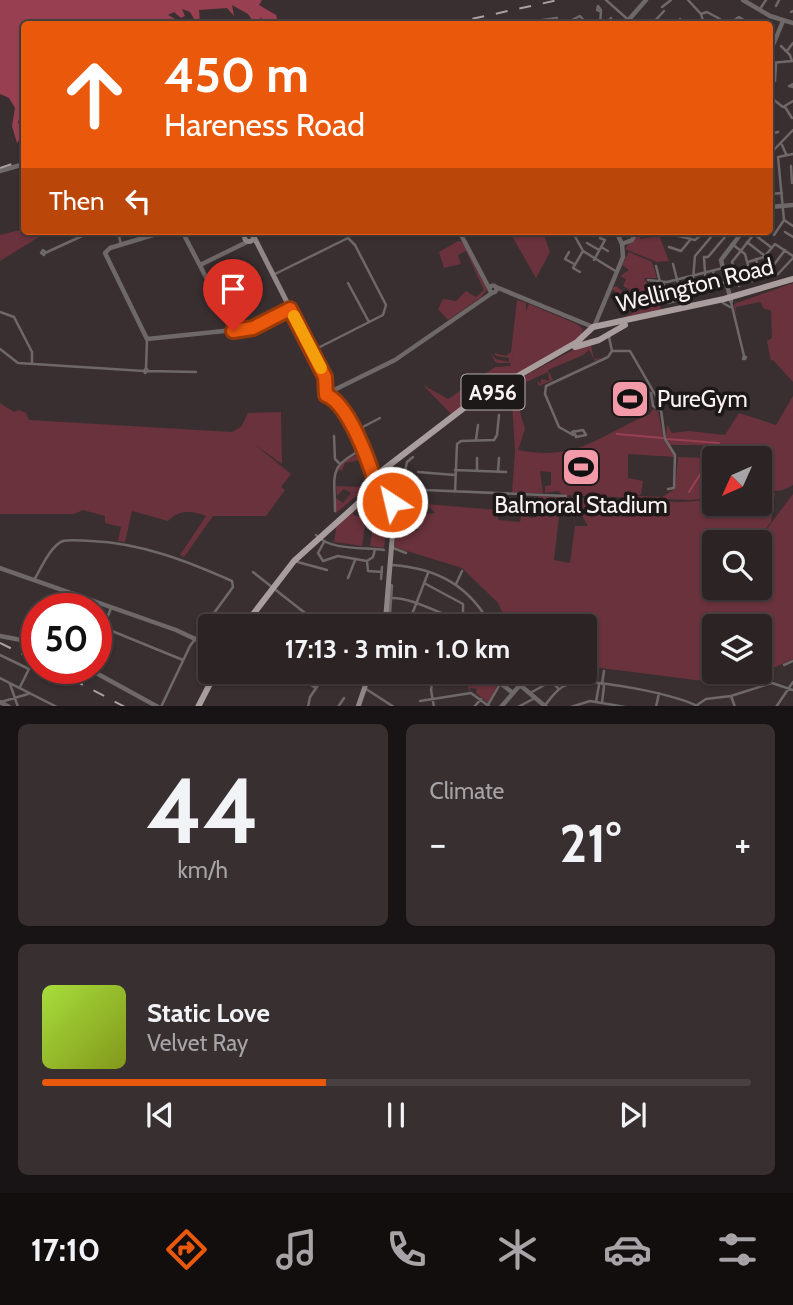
<!DOCTYPE html>
<meta charset="utf-8">
<style>
:root{--surface:#2c2324;--page:#382f31;--text:#f1f3f6;--muted:#a6a4a6;--line:#484041;--accent:#ea580c}
body{margin:0;font-family:Cabin,sans-serif;background:var(--page);color:var(--text);height:100vh;display:flex;flex-direction:column;font-size:26px;white-space:nowrap}
*{box-sizing:border-box;margin:0}
p{font-size:23px;color:var(--muted)}
.icon{flex:none;width:38px;height:38px;fill:none;stroke:currentColor;stroke-width:2;stroke-linecap:round;stroke-linejoin:round}
.map{position:relative;height:706px;overflow:hidden}
.drawer{display:flex;flex-direction:column;gap:18px;padding:18px;background:#181314;flex:1}
.drawer>*{flex:none}
.hud{position:absolute;left:21px;top:21px;width:752px;height:214px;border-radius:7px;box-shadow:0 2px 5px #0004,0 0 0 2px var(--line);background:#ea580c;color:#fff;overflow:hidden}
.needle{width:46px;rotate:225deg}
.buttons{position:absolute;left:702px;top:446px;display:grid;gap:14px}
.buttons a{display:grid;place-items:center;width:70px;height:70px;border-radius:7px;background:var(--surface);box-shadow:0 2px 5px #0004,0 0 0 2px var(--line);font-size:35px}
.speed{position:absolute;left:21px;top:593px;display:flex;gap:14px;font-size:35px;font-weight:700;text-align:center}
.speed>*{display:grid;place-content:center;width:91px;height:91px;border-radius:50%;background:var(--surface);box-shadow:0 2px 5px #0004,0 0 0 2px var(--line);line-height:1}
.speed .limit{border:10px solid #d22;background:#fff;color:#111}
.pin{position:absolute;display:grid;place-items:center;width:60px;height:60px;color:#fff;margin:-72px -30px;border-radius:50% 50% 50% 0;rotate:-45deg;box-shadow:0 0 7px #0007}
.pin .icon{rotate:45deg}
.me{position:absolute;width:77px;margin:-38px;rotate:325deg;stroke-linejoin:round;filter:drop-shadow(0 0 5px #0008)}
.turn{display:flex;align-items:center;gap:24px;height:147px;padding:0 28px;font-size:32px}
.turn .icon{width:91px;height:91px;stroke-width:2.5}
.turn b{display:block;font-size:49px;line-height:60px}
.then{display:flex;align-items:center;height:66px;padding:0 28px;background:#0003;gap:14px;font-size:26px}
.big{font-size:52px;font-weight:800;line-height:1.1}
.drawer .card{flex:1;display:flex;flex-direction:column;justify-content:center;gap:10px;min-width:0;padding:0 24px;border-radius:10px;background:var(--page)}
.drawer .dial{align-items:center;gap:0}
.dial b{font-size:91px;line-height:1}
.song{display:flex;align-items:center;gap:21px}
.cover{width:84px;height:84px;border-radius:10px;background:linear-gradient(135deg,hsl(80 70% 55%),hsl(70 70% 35%))}
.played{height:7px;border-radius:4px;background:linear-gradient(90deg,var(--accent) 40%,var(--line) 40%)}
.keys{display:flex;justify-content:space-around;direction:ltr}
.heat{display:flex;justify-content:space-between;align-items:center;font-size:38px;direction:ltr}
.drawer .tiles{flex:1;display:grid;gap:18px;grid-template-columns:1fr 1fr}
.card:last-child{grid-column:span 2}
.trip{position:absolute;left:198px;top:614px;width:399px;height:70px;border-radius:7px;background:var(--surface);box-shadow:0 2px 5px #0004,0 0 0 2px var(--line);font-weight:800;line-height:70px;text-align:center}
.tab-bar{display:flex;height:112px;justify-content:space-around;align-items:center;background:#120e0e;color:var(--muted)}
.tab-bar .icon{width:49px;height:49px}
.tab-bar .on{color:var(--accent)}
.tab-bar b{font-size:32px;color:var(--text)}
.map>svg:first-child{display:block}
.green{fill:#69323c;fill-rule:evenodd}
.water{fill:#984052}
.lines{fill:none;stroke-linecap:round;stroke-linejoin:round}
.stream{stroke:#984052;stroke-width:2}
.minor{stroke:#6e6869;stroke-width:2.5}
.tertiary{stroke:#6e6869;stroke-width:4.5}
.secondary{stroke:#8f8687;stroke-width:5}
.primary{stroke:#a99d9e;stroke-width:6}
.rail{stroke:#a9a0a1;stroke-width:2;stroke-dasharray:12 12;stroke-linecap:butt}
.route-casing{stroke:#983908;stroke-width:18}
.route{stroke:#ea580c;stroke-width:12}
.slow{stroke:#f59e0b;stroke-width:12}
.labels{text-anchor:middle;dominant-baseline:central;stroke-width:7;stroke-linejoin:round;paint-order:stroke}
.shield{fill:#1e1919;stroke:#b7b0b1;stroke-width:2}
.shield-label{font-size:21px;font-weight:bold;fill:#f9f1f2}
.street-label{font-size:23px;fill:#f9f1f2;stroke:#1e1919}
.poi-label{font-size:23px;fill:#f9f1f2;stroke:#1e1919;text-anchor:start}
</style>
<div class="map">
<svg width="793" height="707" viewBox="0 0 793 707">
<rect width="100%" height="100%" fill="#3a2f30"/>
<path class="green" d="M24,229L37,231L39,237L0,261V235Z
M509,231L543,232L550,252L536,278Z
M639,231H642L640,239L651,237L653,232L659,235L669,261L657,262L625,249Z
M458,241L463,242L487,290L480,298L448,320L438,309L443,299L456,301L466,291L476,297L484,290L466,251L458,255L461,264L444,268L439,252Z
M629,252L652,262L657,278H644L662,310L624,317L646,307L610,289L616,286L628,295L630,290L623,286L626,279L620,276L629,270L622,265Z
M793,283V382L773,360L771,361L767,341L772,338L771,310L764,309L760,302L736,307V314L734,304Z
M517,300L526,303V311L529,304L577,324L583,329L580,339L451,414L423,385L448,399L495,367L510,366L516,345L511,363H496L490,353L496,359L509,362V358L496,356L494,353L506,356L511,352Z
M591,345L594,359L601,358L595,361L589,350L583,355L548,370L553,380L539,386L537,381L541,384V379L549,381L548,372L513,388L525,429L518,450C578,462 599,435 650,414L653,409L658,411L664,440L675,457L628,454V478L643,481L641,494L638,496L662,497L675,489L678,457L702,458L703,445H670L666,437L667,425L672,433L689,431L725,435L739,413L776,425L793,396V485L783,490L760,493V458H714V498L690,500L563,495L558,491L545,493V486L551,485V472L540,471L543,493H512L515,452L511,383L573,350Z
M0,403L14,412L19,410L26,413L29,420L232,432L241,427L248,413L281,412L282,464L254,444L291,474L281,487L285,490L266,516H213L184,557L180,555L206,516C192,511 180,509 168,521L132,511L125,542L118,541L121,527L105,523V516L83,510L74,514H0Z
M362,452L371,478L367,486L361,488L362,491L335,514L336,498L343,503L351,493L344,489L337,496L336,486L358,487L367,483L368,471L360,460L345,463L342,471L337,469L343,461Z
M385,491L389,505L384,548L370,546L378,492Z
M775,493L771,522L755,542H714V588H760L757,542L793,494V659L740,683L716,673L724,682L735,685L585,666L584,626H509L498,603L462,568L394,547L397,528L417,531L419,515L435,513L426,504L498,510V520L520,522L522,511L525,508L530,518L536,517L538,496L560,497L561,503L563,497L679,502L714,500V504H760V494ZM557,505L573,510L577,507L588,526H575L570,563L554,560L559,517L556,516ZM714,626H760V672H714Z
M355,509L353,515L366,518L362,546L334,542L337,523Z
M436,672H484L498,684L488,703L476,693L477,689L470,688L469,692L467,681L476,680L475,675L435,681L434,697Z"/>
<path class="water" d="M0,0H262L259,5L276,15L279,24H268L260,17L263,24H255L248,14L232,5L234,16L227,8L199,10L200,24H197L190,12L182,9L185,16L181,18L174,12L168,15L177,20L173,21L175,24H129L126,20L120,24H24V110L18,122L23,135L17,143L12,126L15,108L9,98L0,94Z"/>
<g class="lines">
<path class="stream" d="M617,434L663,438
M667,439L719,443
M702,471L717,445
M689,492L701,473"/>
<path class="minor" d="M606,0L633,24
M688,0L701,14L704,24
M776,6L779,0
M662,7L671,0
M760,9L766,0
M791,12L793,11
M701,14L707,12L720,19
M680,19L683,24
M601,22H608L611,18
M538,24L542,20L557,18
M564,24L580,16L587,24
M600,24L601,12L597,10L598,6L601,10
M652,24L664,11
M728,24L739,17L750,24
M781,46L790,55L792,61
M787,51L793,43
M770,63L793,61
M770,80L775,81L776,64
M793,84L789,86L793,87
M770,97L783,107L793,101
M785,107L792,118
M770,134L778,132
M782,145L786,154
M770,154L793,130
M791,166L792,183
M770,194L782,193
M784,220L793,226
M770,222L772,223
M118,231L121,245
M572,231L583,251L617,272
M626,231L634,237
M658,231L695,240L706,231
M750,231L772,248
M643,232L644,231
M785,232L793,237
M774,235L784,220L778,157L793,154
M747,242L765,256
M587,243L599,250
M732,244L745,254L752,281L778,274L793,258
M601,247L608,251
M669,247L681,251L690,240
M43,250L45,252L44,255L41,253Z
M569,252L565,259L574,264
M45,253L93,231
M756,259L758,269L773,266L785,250
M594,260L605,240L600,238
M748,262L764,257L775,244L793,256
M656,266L660,282
M713,271L716,284
M580,272L573,268L583,251
M273,275L348,238L355,245L386,305L383,315L312,351
M737,279L751,276
M648,280L667,282L723,268
M663,282L668,303L682,299L673,264
M726,282L706,287L704,257H708L730,231
M348,283L369,322
M739,286L732,262L754,234
M691,302L695,256L716,231
M731,302L744,356
M723,303L730,307
M0,312L14,317L32,352V364
M609,337L612,351
M0,349L18,363L144,371
M744,356L746,357L745,359H743Z
M146,368L148,371L145,373L144,371Z
M146,369L147,339
M148,371L196,372
M651,393L653,406L659,410
M355,431L380,418
M572,432L583,430L586,435L576,437L574,431
M573,435L559,427L545,394L546,386L608,357L612,351H630L660,403L665,439L675,455L674,488L668,489
M334,436L335,459L339,463
M476,440L478,425
M413,457L407,462L401,489L566,496
M455,470L506,472
M477,471V458
M418,472L455,475
M498,472L499,458
M376,489L386,486
M455,492L457,444L461,441L494,440L497,435L499,415
M335,511C335,474 327,467 363,449
M424,514L425,490
M397,521L409,523L410,517
M316,535C331,551 364,547 384,550
M324,542L318,553L323,561L338,556L367,561L373,557L375,549
M393,548L406,553
M294,561L327,570
M367,561L368,571L382,572
M392,565C437,568 470,586 491,626
M253,572L305,613L342,626
M348,578L355,560
M381,579L382,567
M34,580C41,569 50,546 63,541C71,539 82,541 91,541C141,543 187,561 232,581L233,587L190,646L161,707
M424,583L463,604V621
M456,584L462,571
M392,598C424,598 462,632 488,620
M111,608L104,626L107,629L183,660
M296,626L305,613
M424,626L413,622L411,617L428,573
M0,655L29,669L20,687
M784,665L793,661
M273,672L302,680L316,688
M355,672L361,677
M427,672L434,674
M540,672L558,688
M0,678L57,707
M396,683L407,681L411,672
M10,684L18,707
M602,684L604,671
M505,686L517,672
M366,689L394,707
M530,693L550,682
M731,696L735,707
M420,701L471,693L490,707
M1,702L28,694
M596,702L599,685
M602,703L604,686
M488,705L500,684
M545,705C552,697 558,687 569,684C590,677 680,695 699,707
M697,705L706,699L731,696L772,683L793,690
M308,707L310,697L327,672
M338,707L344,698
M434,707L431,690L434,672
M474,707L481,699
M518,707L533,699
M571,707L590,701L625,707
M656,707L659,693
M776,707L793,682"/>
<path class="tertiary" d="M743,0L770,16L793,23
M625,24L646,0
M770,52L783,21
M0,171L24,164
M770,207L793,205
M166,231L110,248L105,253L147,339L253,328L290,309
M182,231L234,331
M459,231L489,288
M251,232L253,231
M622,244L632,240L637,231
M200,265L249,241
M489.5 289a3.5 3.5 0 1 1 7 0a3.5 3.5 0 1 1-7 0Z
M496,287L593,327
M731,301L721,260L743,231
M594,327L623,257L622,244L616,231
M334,390L395,360L492,293
M390,490L401,489L395,531
M0,568L176,630L210,646
M388,626L391,586
M0,636L37,643
M87,668L158,707
M486,672L513,693
M0,702L9,707
M501,707L520,685L546,707"/>
<path class="secondary" d="M244.5 237a4.5 4.5 0 1 1 9 0a4.5 4.5 0 1 1-9 0Z
M254,237L331,389
M326 393a4 4 0 1 1 8 0a4 4 0 1 1-8 0Z
M334,394L378,473
M384,478L392,490L395,504L385,626
M358,707L370,672"/>
<path class="primary" d="M575,347L599,340L625,325
M379,473L469,404L577,342L593,327L724,299L793,279
M244,626L294,561L383,481L384,476L378,473L374,478L379,483
M198,707L216,672"/>
<path class="rail" d="M449,24L558,0
M0,168L24,160
M0,643L37,661
M51,668L125,707"/>
</g>
<g class="lines">
<defs>
<path id="route" d="M233,331L253,328L290,309L325,377L326,395C348,403 368,459 375,481L388,488L392,502"/>
</defs>
<use href="#route" class="route-casing"/>
<use href="#route" class="route"/>
<path class="slow" d="M294,316L321,368"/>
</g>
<defs>
<symbol id="stadium-square" viewBox="-11 -11 22 22"><rect x="-9" y="-9" width="18" height="18" rx="4" fill="#f39aa8" stroke="#1e1919"/><path d="M0-5a6.5 5 0 1 0 0 10a6.5 5 0 1 0 0-10ZM-3.5-1.8h7v3.6h-7Z" fill="#111"/></symbol>
</defs>
<g fill-rule="evenodd">
<use href="#stadium-square" x="608" y="377" width="44" height="44"/>
<use href="#stadium-square" x="559" y="445" width="44" height="44"/>
</g>
<g class="labels">
<rect class="shield" x="461.5" y="374.5" width="63" height="35" rx="5"/>
<g class="shield-label">
<text x="493" y="392">A956</text>
</g>
<g class="street-label">
<text transform="translate(695 285) rotate(-14)">Wellington Road</text>
</g>
<g class="poi-label">
<text x="657" y="399">PureGym</text>
<text x="581" y="505" text-anchor="middle">Balmoral Stadium</text>
</g>
</g>
</svg>
<div class="buttons">
<a><svg class="needle" viewBox="-14 -14 28 28"><path d="M0-13l5 13h-10z" fill="#e53935"/><path d="M0 13l5-13h-10z" fill="#a6a4a6"/></svg></a>
<a><svg class="icon" aria-label="search" viewBox="0 0 24 24"><circle cx="10" cy="10" r="6"/><path d="M15 15l6 6"/></svg></a>
<a><svg class="icon" aria-label="layers" viewBox="0 0 24 24"><path d="M12 4l9 5-9 5-9-5zM3 14l9 5 9-5"/></svg></a>
</div>
<div class="speed"><div class="limit">50</div></div>
<div class="pin" style="left:233px;top:331px;background:#d93025"><svg class="icon" aria-label="arrive" viewBox="0 0 24 24"><path d="M6 21V4h12l-3 4 3 4H6"/></svg></div>
<svg class="me" style="left:392px;top:502px" viewBox="-20 -20 40 40"><circle r="17" fill="#ea580c" stroke="#fff" stroke-width="3"/><path d="M0-11L8 9 0 5-8 9z" fill="#fff"/></svg>
<div class="trip">17:13 · 3 min · 1.0 km</div>
<div class="hud">
<div class="turn"><svg class="icon" aria-label="ahead" viewBox="0 0 24 24"><path d="M12 20V5M6 11l6-6 6 6"/></svg><div><b>450 m</b>Hareness Road</div></div>
<div class="then">Then<svg class="icon" aria-label="left" viewBox="0 0 24 24"><path d="M17 20v-9H6M10 6l-5 5 5 5"/></svg></div>
</div>
</div>
<section class="drawer">
<div class="tiles">
<div class="card dial"><b>44</b><p>km/h</p></div>
<div class="card"><p>Climate</p>
<div class="heat"><a>−</a><b class="big">21°</b><a>+</a></div>
</div>
<div class="card">
<div class="song"><i class="cover"></i><div><b>Static Love</b><p>Velvet Ray</p></div></div>
<div class="played"></div>
<div class="keys"><svg class="icon" aria-label="previous" viewBox="0 0 24 24"><path d="M18 5L8 12l10 7zM5 5v14"/></svg><svg class="icon" aria-label="pause" viewBox="0 0 24 24"><path d="M8 5v14M16 5v14"/></svg><svg class="icon" aria-label="next" viewBox="0 0 24 24"><path d="M6 5l10 7-10 7zM19 5v14"/></svg></div>
</div>
</div>
</section>
<nav class="tab-bar">
<b>17:10</b>
<svg class="icon on" aria-label="directions" viewBox="0 0 24 24"><path d="M12 3l9 9-9 9-9-9zM9 14v-3h6M13 9l2 2-2 2"/></svg>
<svg class="icon" aria-label="music" viewBox="0 0 24 24"><path d="M9 18V5l10-2v13"/><circle cx="6" cy="18" r="3"/><circle cx="16" cy="16" r="3"/></svg>
<svg class="icon" aria-label="phone" viewBox="0 0 24 24"><path d="M5 4h4l2 5-3 2q2 4 5 5l2-3 5 2v4C11 20 4 13 5 4z"/></svg>
<svg class="icon" aria-label="climate" viewBox="0 0 24 24"><path d="M12 3v18M4 7l16 10M4 17L20 7"/></svg>
<svg class="icon" aria-label="car" viewBox="0 0 24 24"><path d="M5 17H2v-5l4-1 3-4h7l3 4 3 1v5h-3M9 17h6M6 11h13"/><circle cx="7" cy="17" r="2"/><circle cx="17" cy="17" r="2"/></svg>
<svg class="icon" aria-label="filters" viewBox="0 0 24 24"><path d="M4 7h16M4 17h16"/><circle cx="9" cy="7" r="2"/><circle cx="15" cy="17" r="2"/></svg>
</nav>
